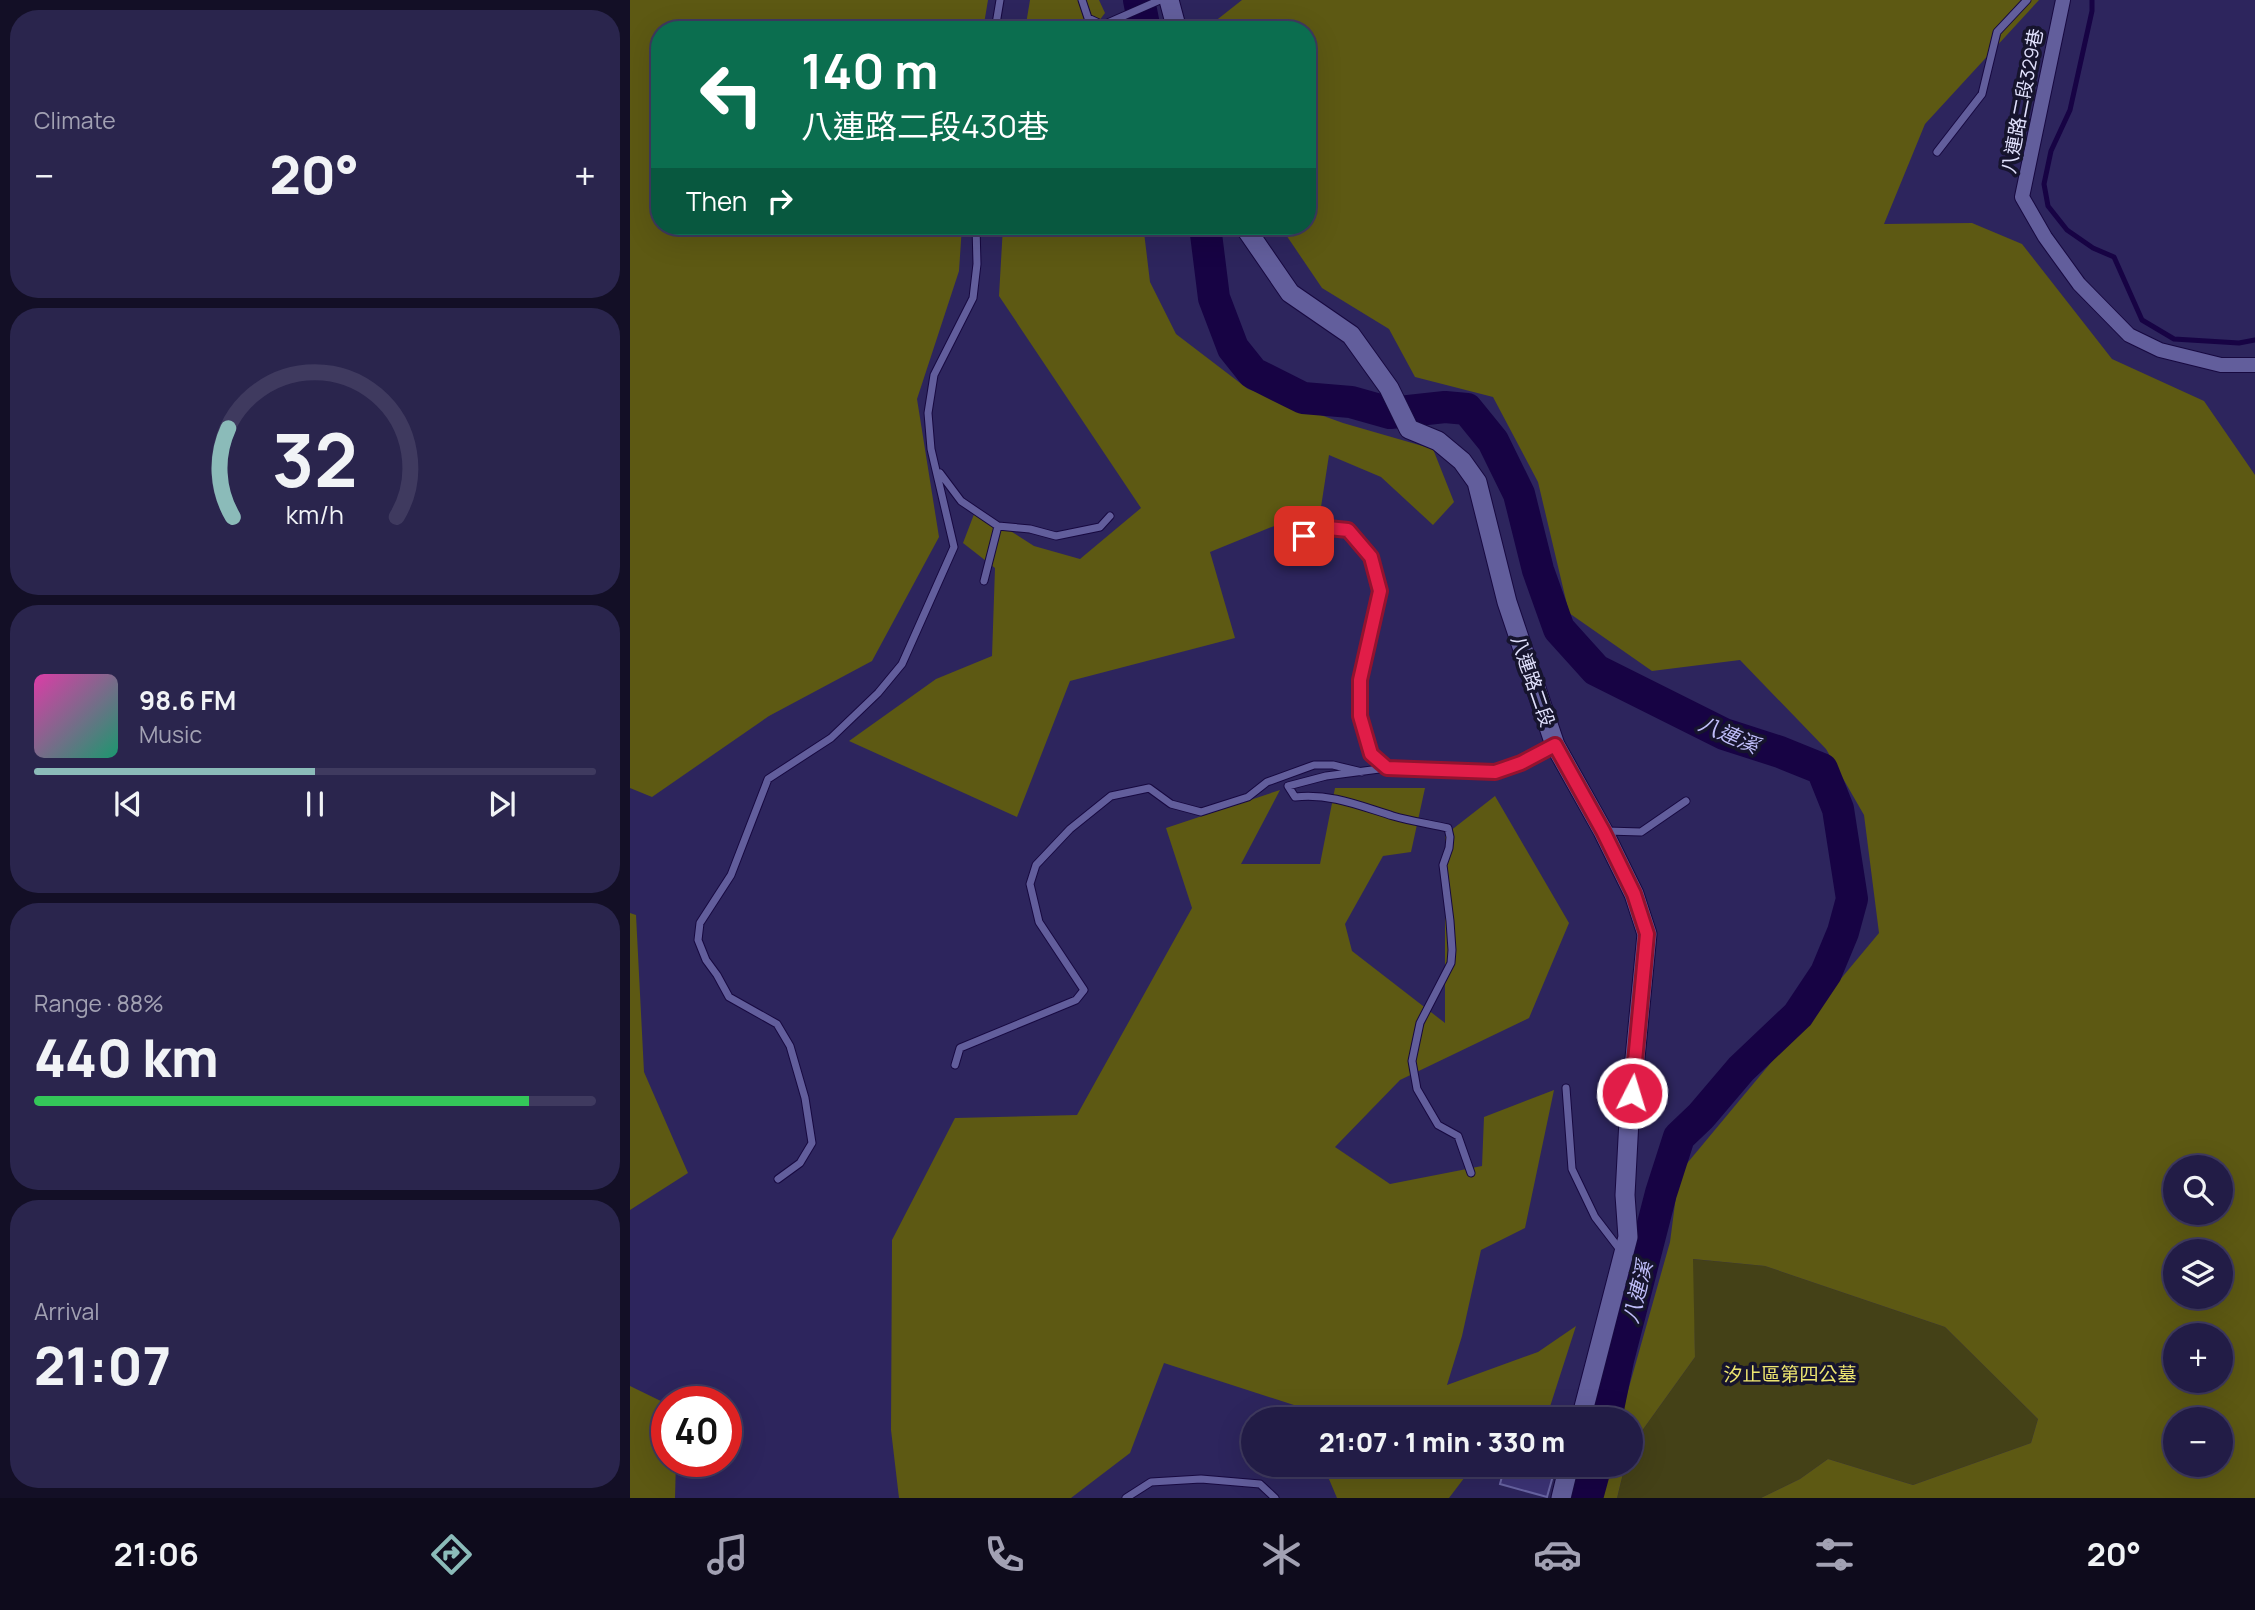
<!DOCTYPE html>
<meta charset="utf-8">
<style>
:root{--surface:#221c46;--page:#2a254d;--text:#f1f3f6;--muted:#a2a1b3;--line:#3f3a5f;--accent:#8bbbb9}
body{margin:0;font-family:Manrope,"Noto Sans TC",sans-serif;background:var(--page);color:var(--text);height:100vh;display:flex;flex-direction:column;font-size:26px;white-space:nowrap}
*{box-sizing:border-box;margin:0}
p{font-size:23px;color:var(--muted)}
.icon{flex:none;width:38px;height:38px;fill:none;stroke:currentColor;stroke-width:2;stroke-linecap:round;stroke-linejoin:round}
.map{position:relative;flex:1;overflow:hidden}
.details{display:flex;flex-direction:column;gap:10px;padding:10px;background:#130f26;width:630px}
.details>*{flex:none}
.guide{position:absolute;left:21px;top:21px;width:665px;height:214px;border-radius:28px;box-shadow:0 7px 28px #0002,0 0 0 2px var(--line);background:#0b6e4f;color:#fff;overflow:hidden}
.tools{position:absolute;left:1533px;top:1155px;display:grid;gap:14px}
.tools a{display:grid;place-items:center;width:70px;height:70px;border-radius:50%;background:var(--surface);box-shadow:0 7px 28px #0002,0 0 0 2px var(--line);font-size:35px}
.speed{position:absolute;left:21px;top:1386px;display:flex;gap:14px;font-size:35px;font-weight:700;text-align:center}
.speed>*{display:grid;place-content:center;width:91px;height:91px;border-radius:50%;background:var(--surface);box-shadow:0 7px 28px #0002,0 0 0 2px var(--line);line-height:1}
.speed .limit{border:10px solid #d22;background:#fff;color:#111}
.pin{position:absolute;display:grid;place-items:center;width:60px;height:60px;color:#fff;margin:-30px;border-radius:14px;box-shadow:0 4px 10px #0006}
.me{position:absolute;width:77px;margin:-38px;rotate:5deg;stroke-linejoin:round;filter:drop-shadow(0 0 5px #0008)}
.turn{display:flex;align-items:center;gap:24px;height:147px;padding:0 35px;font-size:32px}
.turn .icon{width:91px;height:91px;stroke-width:2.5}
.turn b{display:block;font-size:49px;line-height:60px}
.then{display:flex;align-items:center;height:66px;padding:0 35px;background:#0003;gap:14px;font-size:26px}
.big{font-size:52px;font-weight:800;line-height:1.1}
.details .card{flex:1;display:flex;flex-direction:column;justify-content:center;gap:10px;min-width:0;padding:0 24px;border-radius:28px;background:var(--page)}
.details .dial{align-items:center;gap:0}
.dial svg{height:182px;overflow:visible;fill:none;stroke:var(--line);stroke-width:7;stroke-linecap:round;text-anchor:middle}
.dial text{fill:var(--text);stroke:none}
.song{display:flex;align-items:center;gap:21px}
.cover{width:84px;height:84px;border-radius:10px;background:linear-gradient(135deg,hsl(320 70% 55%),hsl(160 70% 35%))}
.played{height:7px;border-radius:4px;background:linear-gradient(90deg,var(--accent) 50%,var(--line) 50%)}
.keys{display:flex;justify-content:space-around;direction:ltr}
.heat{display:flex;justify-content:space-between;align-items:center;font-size:38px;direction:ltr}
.charge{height:10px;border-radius:5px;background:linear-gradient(90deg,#34c759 88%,var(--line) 0)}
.trip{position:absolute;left:611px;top:1407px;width:402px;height:70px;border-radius:35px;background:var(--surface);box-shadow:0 7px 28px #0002,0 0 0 2px var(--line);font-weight:800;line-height:70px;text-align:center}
.tab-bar{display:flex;height:112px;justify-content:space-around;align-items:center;background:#0e0b1c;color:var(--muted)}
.tab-bar .icon{width:49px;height:49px}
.tab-bar .active{color:var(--accent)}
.tab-bar b{font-size:32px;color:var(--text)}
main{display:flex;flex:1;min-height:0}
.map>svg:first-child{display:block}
.green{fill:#444117}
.forest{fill:#5d5913;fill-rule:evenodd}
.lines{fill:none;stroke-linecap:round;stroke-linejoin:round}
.stream{stroke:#170344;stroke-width:5}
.river{stroke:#170344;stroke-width:32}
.building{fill:#3d3477;stroke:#6965a4;stroke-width:2}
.lane-casing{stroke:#170940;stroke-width:9}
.street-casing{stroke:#170940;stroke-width:16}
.secondary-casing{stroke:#170940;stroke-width:21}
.lane{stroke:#625e9c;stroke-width:7}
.street{stroke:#625e9c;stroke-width:14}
.secondary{stroke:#625e9c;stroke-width:19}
.route-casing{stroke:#92132f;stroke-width:18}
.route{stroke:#e11d48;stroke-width:12}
.labels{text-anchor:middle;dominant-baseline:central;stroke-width:7;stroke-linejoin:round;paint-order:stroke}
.street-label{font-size:19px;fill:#e1e1fd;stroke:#16142d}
.park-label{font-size:19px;fill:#ede570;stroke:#16142d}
.water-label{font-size:21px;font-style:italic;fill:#bfbdf9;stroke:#16142d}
</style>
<main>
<section class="details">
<div class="card"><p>Climate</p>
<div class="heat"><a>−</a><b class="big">20°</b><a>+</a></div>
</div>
<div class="card dial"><svg viewBox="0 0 100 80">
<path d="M14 69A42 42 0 1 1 86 69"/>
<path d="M14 69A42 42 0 0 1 12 30" stroke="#8bbbb9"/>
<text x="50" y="56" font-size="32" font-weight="700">32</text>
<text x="50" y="72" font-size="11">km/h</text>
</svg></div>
<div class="card">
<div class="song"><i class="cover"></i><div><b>98.6 FM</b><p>Music</p></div></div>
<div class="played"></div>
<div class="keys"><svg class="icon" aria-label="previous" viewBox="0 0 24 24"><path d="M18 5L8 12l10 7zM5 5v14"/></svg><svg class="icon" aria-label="pause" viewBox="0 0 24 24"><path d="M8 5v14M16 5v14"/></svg><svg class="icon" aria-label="next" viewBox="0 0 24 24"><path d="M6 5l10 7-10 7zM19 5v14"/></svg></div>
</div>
<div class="card"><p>Range · 88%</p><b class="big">440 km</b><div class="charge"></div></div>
<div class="card"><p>Arrival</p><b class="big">21:07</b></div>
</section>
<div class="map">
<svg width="1625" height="1498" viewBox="0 0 1625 1498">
<rect width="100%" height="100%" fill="#2d255d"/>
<path class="green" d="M1062,1259L1135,1266L1315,1327L1408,1419L1401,1443L1283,1485L1198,1459L1170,1479L1131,1498H987L995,1465H1001V1446L1065,1357Z"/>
<path class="forest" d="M0,0H358L353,30H30V226H332L329,271L287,399L309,537L242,661L139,716L22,797L0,788Z
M400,0H469L475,13L462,30H395Z
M612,0H1409L1295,124L1254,224L1342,223L1392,244L1482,359L1574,401L1625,475V1498H1131L1170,1479L1198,1459L1283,1485L1401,1443L1408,1419L1315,1327L1135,1266L1063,1259L1065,1357L1001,1446V1419H990L1040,1242L1049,1173L1249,933L1234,815L1196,749L1110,660L1022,671L939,613L908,482L863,397L785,377L759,329L692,288L650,226H677V30H579V26ZM1545,1167H1591V1213H1545ZM1545,1251H1591V1297H1545ZM1545,1335H1591V1381H1545ZM1545,1419H1591V1465H1545Z
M373,226H500L514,232L520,282L546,334L618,389L713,423L803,449L824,502L803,525L751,477L699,455L691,507L580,552L605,638L440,681L387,817L219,741L306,679L362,656L365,568L333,543L346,509L404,546L450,559L511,508L369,296Z
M705,788H795L781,852L753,856L715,924L722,951L815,1023V835L865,796L939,923L899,1018L770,1080L705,1147L760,1184L852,1166L854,1117L924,1090L895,1228L851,1250L832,1336L817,1385L908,1352L946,1326L916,1419H673L667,1406L534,1363L500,1453L441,1498H269L261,1430L262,1240L325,1118L447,1115L562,908L536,828L650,790L611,864H690Z
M0,913L6,915L14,1072L58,1173L0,1210Z
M0,1386L37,1404V1461H46L45,1498H0Z
M693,1465H844L819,1498H707Z
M977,1465H995L987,1498H972L971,1483Z"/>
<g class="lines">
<path class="stream" d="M1462,0V11L1440,110L1421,151L1414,184L1418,206L1437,230L1463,248L1484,257L1512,320L1544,339L1609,343L1625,340"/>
<path class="river" d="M509,0L515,30
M575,226L584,298L603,348L623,373L673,398L721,402L760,413L815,407L837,409L863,441L889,494L908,570L929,629L966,670L1094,734L1150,752L1192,769L1208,809L1222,899L1213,932L1196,973L1168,1015L1111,1069L1071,1116L1049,1137L1031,1193L988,1360L976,1419
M957,1498L966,1465"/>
</g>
<path class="building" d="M875,1465H926L917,1497L870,1484Z"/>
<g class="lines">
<defs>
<path id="lane" d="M452,0L458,18L473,25L530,0
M365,30L370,0
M1307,152L1352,94L1367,32L1397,0
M310,473L331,501L368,526L400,529L426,536L470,527L480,516
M651,544L698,528L718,530L741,557L750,591L730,680L731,716L741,754L757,768L865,772L891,763L924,746
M354,581L368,526
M757,768L696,776L658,786L665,797C701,793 730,806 763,816C780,821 800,824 818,828L820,837L819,848L813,865L820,921L822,950L821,963L790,1023L782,1061L787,1089L808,1125L828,1136L841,1173
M977,831L1011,832L1056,801
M325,1065L330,1048L446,1000L454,990L409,922L400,884L406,865L440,829L481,796L519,788L541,804L571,812L618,797L637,782L684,765H703L732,772
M936,1088L942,1169L965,1217L991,1251
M148,1179L170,1163L182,1143L175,1098L160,1046L147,1024L99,997L87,975L76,960L68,940L70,923L101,875L138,779L201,738L248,693L272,664L324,547L301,449L298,413L304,375L343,298L347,264L346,226
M496,1498L521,1482L571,1479L630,1484L645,1498"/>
<path id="street" d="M1433,0L1392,197L1415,237L1449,284L1499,335L1530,350L1591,365H1625"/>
<path id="secondary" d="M539,0L547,30
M614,226L660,293L721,335L759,388L779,429L808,441L832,461L847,482L877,602L925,745L973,831L1004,894L1017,934L999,1120L995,1195L998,1237L951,1419
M931,1498L939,1465"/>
</defs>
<use href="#lane" class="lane-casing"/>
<use href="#street" class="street-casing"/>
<use href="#secondary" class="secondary-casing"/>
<use href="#lane" class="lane"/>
<use href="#street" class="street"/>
<use href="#secondary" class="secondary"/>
</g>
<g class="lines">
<defs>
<path id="route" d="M674,536L698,528L718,530L741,557L750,591L730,680V716L741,754L757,768L865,772L891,763L925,745L973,831L1004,894L1017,934L1002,1093"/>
</defs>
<use href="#route" class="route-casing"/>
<use href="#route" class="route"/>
</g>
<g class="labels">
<g class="street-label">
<text transform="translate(1392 101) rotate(-79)">八連路二段329巷</text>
<text transform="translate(903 681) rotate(71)">八連路二段</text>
</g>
<g class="park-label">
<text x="1160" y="1374">汐止區第四公墓</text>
</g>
<g class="water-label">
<text transform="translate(1099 734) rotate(23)">八連溪</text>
<text transform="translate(1007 1292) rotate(-76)">八連溪</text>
</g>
</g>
</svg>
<div class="tools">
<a><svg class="icon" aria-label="search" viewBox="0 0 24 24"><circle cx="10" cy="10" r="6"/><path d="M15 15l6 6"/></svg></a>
<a><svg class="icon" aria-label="layers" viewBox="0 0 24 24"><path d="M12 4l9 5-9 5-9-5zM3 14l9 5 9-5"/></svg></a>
<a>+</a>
<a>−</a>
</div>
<div class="speed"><div class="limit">40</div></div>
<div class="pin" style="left:674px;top:536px;background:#d93025"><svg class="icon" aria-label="arrive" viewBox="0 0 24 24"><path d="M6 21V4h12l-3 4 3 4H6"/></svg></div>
<svg class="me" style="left:1002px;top:1093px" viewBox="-20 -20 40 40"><circle r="17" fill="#e11d48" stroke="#fff" stroke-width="3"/><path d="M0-11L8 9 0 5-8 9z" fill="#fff"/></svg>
<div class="trip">21:07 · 1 min · 330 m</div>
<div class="guide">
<div class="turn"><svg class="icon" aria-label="left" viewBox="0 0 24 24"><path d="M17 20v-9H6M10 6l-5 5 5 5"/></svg><div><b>140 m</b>八連路二段430巷</div></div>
<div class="then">Then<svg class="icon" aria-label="right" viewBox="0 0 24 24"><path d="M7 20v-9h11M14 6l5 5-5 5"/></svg></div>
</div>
</div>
</main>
<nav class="tab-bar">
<b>21:06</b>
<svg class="icon active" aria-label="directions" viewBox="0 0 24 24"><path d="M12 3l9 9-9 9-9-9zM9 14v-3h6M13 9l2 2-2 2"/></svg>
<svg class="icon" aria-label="music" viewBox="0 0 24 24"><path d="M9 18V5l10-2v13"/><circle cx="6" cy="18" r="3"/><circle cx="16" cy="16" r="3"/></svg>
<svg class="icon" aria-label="phone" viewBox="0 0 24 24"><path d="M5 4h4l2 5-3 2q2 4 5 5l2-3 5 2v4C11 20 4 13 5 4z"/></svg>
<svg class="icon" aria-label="climate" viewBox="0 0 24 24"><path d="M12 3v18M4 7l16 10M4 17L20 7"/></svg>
<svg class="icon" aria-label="car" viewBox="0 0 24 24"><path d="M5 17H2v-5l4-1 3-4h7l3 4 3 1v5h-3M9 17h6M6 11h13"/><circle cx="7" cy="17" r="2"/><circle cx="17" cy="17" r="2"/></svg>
<svg class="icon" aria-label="filters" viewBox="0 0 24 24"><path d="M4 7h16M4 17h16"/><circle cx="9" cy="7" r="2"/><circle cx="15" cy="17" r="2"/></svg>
<b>20°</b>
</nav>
